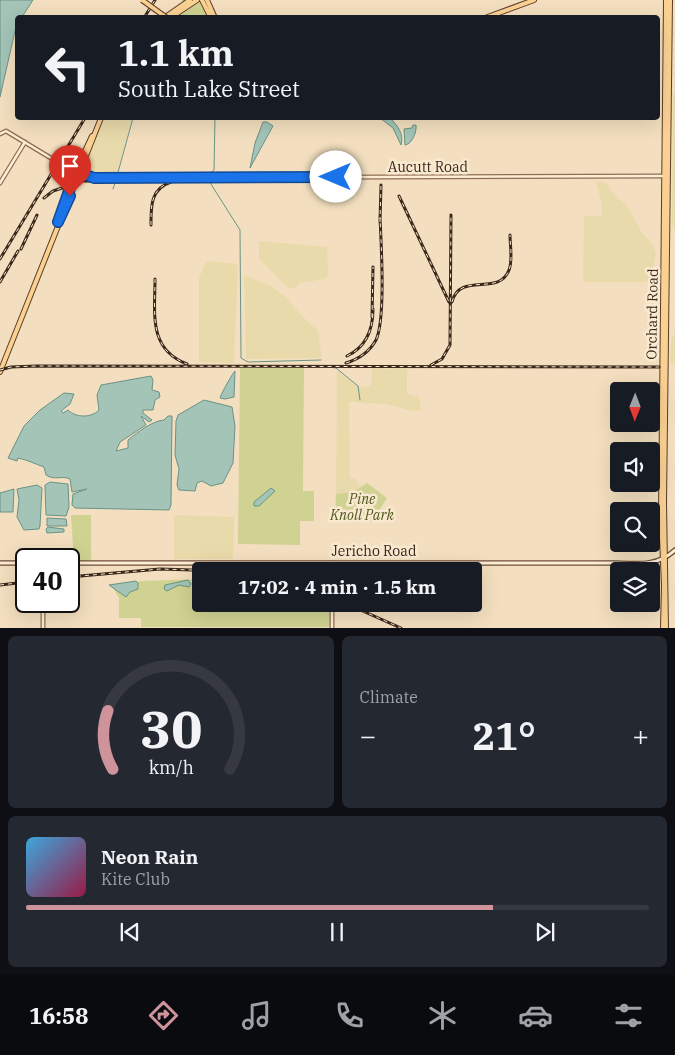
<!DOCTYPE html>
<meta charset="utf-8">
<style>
:root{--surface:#171b24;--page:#242831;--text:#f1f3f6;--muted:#9ea1a6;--line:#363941;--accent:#ce939b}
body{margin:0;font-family:"IBM Plex Serif",serif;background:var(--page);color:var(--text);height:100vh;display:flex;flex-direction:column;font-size:19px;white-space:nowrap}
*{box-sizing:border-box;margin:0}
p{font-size:16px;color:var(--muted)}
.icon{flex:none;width:28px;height:28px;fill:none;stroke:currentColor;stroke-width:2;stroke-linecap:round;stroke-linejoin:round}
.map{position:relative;height:628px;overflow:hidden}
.side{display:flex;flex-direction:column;gap:8px;padding:8px;background:#0d0f14;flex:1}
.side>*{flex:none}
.banner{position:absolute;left:15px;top:15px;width:645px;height:105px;border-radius:5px;box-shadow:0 5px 20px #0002;background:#171b24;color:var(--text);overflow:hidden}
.needle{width:32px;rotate:181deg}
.fabs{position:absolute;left:610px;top:382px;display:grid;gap:10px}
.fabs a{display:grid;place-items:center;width:50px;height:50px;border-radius:5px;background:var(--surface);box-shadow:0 5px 20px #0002;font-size:25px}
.speed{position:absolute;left:15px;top:548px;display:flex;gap:10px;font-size:25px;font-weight:700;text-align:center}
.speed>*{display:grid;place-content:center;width:65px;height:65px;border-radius:50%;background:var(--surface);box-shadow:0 5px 20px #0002;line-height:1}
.speed .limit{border:2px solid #111;border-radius:8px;background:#fff;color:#111}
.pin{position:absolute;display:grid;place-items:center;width:42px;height:42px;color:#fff;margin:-51px -21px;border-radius:50% 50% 50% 0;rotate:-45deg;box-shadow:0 0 5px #0007}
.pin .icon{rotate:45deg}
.me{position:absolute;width:55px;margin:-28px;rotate:270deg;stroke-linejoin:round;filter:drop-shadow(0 0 4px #0008)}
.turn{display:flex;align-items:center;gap:18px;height:105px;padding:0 20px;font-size:22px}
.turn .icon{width:65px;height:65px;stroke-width:2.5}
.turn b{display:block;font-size:35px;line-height:42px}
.big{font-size:38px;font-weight:800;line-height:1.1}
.side .widget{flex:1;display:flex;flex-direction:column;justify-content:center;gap:8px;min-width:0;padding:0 18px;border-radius:8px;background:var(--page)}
.side .dial{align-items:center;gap:0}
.dial svg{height:130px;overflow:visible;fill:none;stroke:var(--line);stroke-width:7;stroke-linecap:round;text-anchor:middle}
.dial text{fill:var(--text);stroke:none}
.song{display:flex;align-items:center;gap:15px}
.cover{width:60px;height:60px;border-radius:8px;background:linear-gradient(135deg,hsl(200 70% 55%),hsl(340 70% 35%))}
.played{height:5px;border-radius:2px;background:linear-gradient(90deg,var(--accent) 75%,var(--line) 75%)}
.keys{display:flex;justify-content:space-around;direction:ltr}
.heat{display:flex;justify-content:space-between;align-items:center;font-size:28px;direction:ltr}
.side .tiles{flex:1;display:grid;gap:8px;grid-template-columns:1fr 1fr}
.widget:last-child{grid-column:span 2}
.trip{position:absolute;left:192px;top:562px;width:290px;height:50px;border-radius:5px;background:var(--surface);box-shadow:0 5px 20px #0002;font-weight:800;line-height:50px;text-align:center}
.tabs{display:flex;height:80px;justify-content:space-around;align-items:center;background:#090b0e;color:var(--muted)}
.tabs .icon{width:35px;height:35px}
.tabs .on{color:var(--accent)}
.tabs b{font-size:22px;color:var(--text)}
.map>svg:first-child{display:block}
.farmland{fill:#e9daab}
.green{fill:#d0d292}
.water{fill:#a3c4b7;stroke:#699385}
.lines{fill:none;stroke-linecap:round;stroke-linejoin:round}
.stream{stroke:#699385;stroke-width:1}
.tertiary-casing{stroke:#8e6e55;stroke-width:5}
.secondary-casing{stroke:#6f4f38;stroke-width:5.5}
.primary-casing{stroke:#5b3c2a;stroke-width:6}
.tertiary{stroke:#fcedd3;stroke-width:2.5}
.secondary{stroke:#fcedd3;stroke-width:3}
.primary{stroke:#fbd192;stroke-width:4}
.rail-casing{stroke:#3b281b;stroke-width:3}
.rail{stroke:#f9e9d0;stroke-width:1;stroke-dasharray:4;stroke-linecap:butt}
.primary-bridge-casing{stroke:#5b3c2a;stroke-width:6;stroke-linecap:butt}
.primary-bridge{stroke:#fbd192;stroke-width:4}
.route-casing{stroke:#114b97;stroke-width:12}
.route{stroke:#1a73e8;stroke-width:9}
.labels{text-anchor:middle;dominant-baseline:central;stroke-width:5;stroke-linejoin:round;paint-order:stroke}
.street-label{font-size:14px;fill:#3b281b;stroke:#f9e9d0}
.park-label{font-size:14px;font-style:italic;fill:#515a1f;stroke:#f9e9d0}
</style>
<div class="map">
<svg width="675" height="628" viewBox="0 0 675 628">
<rect width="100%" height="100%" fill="#f3dfbf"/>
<path class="farmland" d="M673,93H675V232L672,223Z
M102,118H132L116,177L87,175L82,169Z
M596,181L606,183L613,193L627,206L641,231L653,245L656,254L653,268L656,277V282H583L584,216H602V205Z
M259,241L327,247L328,276L325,279L300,283L294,289L286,286L259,259Z
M206,261L238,264L234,363L199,362V278Z
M244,275L271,286L288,299L302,316L318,331L322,358L246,359Z
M675,333V363H670L671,340Z
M372,368L407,369V392L410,395L419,397L421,408L419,411H412L386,404L349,402L350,479L355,477L360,487L353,492L336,494L337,370L357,386L371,387Z
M174,515L234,517L233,559H174Z"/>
<path class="green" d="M200,2H202L210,18H175Z
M240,368H304L303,491H314V521H300V545L238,544Z
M367,483L387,498L375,517V521L335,522L336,494L353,492Z
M71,515H91V562H74Z
M201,579V604H319L331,608L330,627H141V618H119V598L113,588L141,581Z"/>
<path class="water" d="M0,0H33L22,17L18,18L0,97Z
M380,118H390C398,126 404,134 401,145L393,128Z
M263,122H267L273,126L250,168L255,143Z
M413,125H416C417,132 412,144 405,145L404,129L412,128Z
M235,371L234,397L225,399L220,398C220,396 233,372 235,371Z
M151,376L153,380L152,390L159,392L160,397L155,400L153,410H143V413L152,420L149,422L141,416L146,425L120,442L116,451L128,448V440C138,432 152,421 164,420L168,416H172L171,505L169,510L75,508L72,505L73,494L87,489L72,492L70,479C62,475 55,481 46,475L44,467C35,464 28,460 18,458L17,461L8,458L24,426L40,410L64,393L74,394L70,404L61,411L63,413L68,410C76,418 91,418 99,410L97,395L101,385Z
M204,400L232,407L235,426L233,463L223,483L211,486L202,481L197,483L195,491L179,490L177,485L179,469L175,455L176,421L178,415Z
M50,482L68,484L69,507L66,516L46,515L45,485Z
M37,485L42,488L40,526L39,529L24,530L17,517L19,500L17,489Z
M271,488L275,491L259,506H254V502Z
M14,489L13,512H0V493Z
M47,518L66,519L67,526H47Z
M48,527L64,529V532L47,533L46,529Z
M188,580L191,584L189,587L179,585L167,591L164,589L165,585Z
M136,581L138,583V589L130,592L126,597L109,585Z"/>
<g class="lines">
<path class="stream" d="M183,1V0
M209,174L214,170L215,118
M117,176L133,118
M209,181L240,230L241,358L248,362L321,360
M113,189L115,183
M323,366L336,368L358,386L360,400"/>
<defs>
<path id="tertiary" d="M0,134L6,131L79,175L90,178L665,176
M62,164L87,177
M0,183L25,142
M332,571L333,563
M43,628V601
M332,628V604"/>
<path id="secondary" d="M0,563H26
M69,563H615
M617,563C639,564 658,566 675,550"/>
<path id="primary" d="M202,0L211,18
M207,0L215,18
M164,18L190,0
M170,18L197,0
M485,18L534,0
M70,168L78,166
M58,222L78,166L92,136
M0,372L101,118
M663,628L664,585L661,514L666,0
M666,628L664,503L670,0"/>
</defs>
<use href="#tertiary" class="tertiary-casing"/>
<use href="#secondary" class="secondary-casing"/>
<use href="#primary" class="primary-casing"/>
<use href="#tertiary" class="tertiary"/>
<use href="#secondary" class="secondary"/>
<use href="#primary" class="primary"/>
<defs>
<path id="rail" d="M144,18L155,0
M399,196L449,302
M44,198L53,191L83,181H216
M380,222L381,185
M151,225C151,207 150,189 171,182
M21,249L37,215
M0,259L85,118
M155,279C155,314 148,349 187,364
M0,282L18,251
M452,302C460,271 499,297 509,270C513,260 510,246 510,235
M372,317L373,267
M347,356C366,347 373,330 373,309
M346,363C359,359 370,351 376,340C386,319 381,242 380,217
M431,365L442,359L450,345L451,215
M0,370L11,367L36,366L659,367
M69,577L160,569L224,571
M0,585L26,582
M347,604L401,628"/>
</defs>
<use href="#rail" class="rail-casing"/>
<use href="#rail" class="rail"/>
<defs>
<path id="primary-bridge" d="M142,0L167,18"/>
</defs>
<use href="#primary-bridge" class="primary-bridge-casing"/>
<use href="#primary-bridge" class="primary-bridge"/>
</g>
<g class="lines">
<defs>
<path id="route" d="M70,196L58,222L76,171L94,178L336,177"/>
</defs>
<use href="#route" class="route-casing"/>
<use href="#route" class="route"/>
</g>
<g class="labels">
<g class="street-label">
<text x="428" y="167">Aucutt Road</text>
<text transform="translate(652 314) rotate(-89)">Orchard Road</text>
<text x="374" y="551">Jericho Road</text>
</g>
<g class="park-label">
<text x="362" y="499">Pine<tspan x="362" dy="16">Knoll Park</tspan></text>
</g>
</g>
</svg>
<div class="fabs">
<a><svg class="needle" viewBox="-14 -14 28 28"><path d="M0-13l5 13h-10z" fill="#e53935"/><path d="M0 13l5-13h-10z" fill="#9ea1a6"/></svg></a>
<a><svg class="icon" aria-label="sound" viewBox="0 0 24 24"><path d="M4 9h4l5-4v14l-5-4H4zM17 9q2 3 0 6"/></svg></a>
<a><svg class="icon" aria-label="search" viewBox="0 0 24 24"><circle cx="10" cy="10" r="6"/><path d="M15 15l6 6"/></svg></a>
<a><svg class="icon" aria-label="layers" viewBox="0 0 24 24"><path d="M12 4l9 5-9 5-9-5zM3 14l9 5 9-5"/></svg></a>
</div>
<div class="speed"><div class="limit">40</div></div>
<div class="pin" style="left:70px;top:196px;background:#d93025"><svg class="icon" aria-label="arrive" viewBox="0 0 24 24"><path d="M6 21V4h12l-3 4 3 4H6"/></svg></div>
<svg class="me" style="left:336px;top:177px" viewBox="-20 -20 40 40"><circle r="19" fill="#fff"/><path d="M0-13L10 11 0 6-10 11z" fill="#1a73e8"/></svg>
<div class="trip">17:02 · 4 min · 1.5 km</div>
<div class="banner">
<div class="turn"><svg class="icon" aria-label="left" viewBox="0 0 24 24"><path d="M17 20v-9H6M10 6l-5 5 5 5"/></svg><div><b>1.1 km</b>South Lake Street</div></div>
</div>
</div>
<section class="side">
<div class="tiles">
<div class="widget dial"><svg viewBox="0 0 100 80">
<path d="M14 69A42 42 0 1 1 86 69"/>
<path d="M14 69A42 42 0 0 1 11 33" stroke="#ce939b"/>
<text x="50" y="56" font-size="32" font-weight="700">30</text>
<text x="50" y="72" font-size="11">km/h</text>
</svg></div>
<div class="widget"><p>Climate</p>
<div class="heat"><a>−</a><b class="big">21°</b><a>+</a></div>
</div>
<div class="widget">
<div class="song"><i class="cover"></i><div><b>Neon Rain</b><p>Kite Club</p></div></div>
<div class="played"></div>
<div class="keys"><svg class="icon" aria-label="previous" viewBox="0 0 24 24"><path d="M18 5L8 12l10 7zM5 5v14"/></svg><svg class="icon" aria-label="pause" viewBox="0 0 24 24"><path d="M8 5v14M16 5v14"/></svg><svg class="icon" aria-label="next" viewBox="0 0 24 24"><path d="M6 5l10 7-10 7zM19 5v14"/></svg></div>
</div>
</div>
</section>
<nav class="tabs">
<b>16:58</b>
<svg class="icon on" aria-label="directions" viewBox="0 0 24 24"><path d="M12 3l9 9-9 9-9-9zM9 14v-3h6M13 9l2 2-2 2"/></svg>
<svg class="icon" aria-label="music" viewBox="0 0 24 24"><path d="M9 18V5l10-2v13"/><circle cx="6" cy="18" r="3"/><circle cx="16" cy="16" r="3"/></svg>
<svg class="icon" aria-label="phone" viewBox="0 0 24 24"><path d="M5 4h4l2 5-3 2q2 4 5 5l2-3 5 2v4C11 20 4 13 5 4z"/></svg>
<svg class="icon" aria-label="climate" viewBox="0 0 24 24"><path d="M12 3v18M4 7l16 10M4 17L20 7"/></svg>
<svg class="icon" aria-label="car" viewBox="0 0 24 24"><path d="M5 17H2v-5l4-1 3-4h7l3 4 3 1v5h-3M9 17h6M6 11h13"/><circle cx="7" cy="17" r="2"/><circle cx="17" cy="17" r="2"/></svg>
<svg class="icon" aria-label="filters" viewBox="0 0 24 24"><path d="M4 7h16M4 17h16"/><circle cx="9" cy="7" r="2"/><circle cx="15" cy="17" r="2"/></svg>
</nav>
